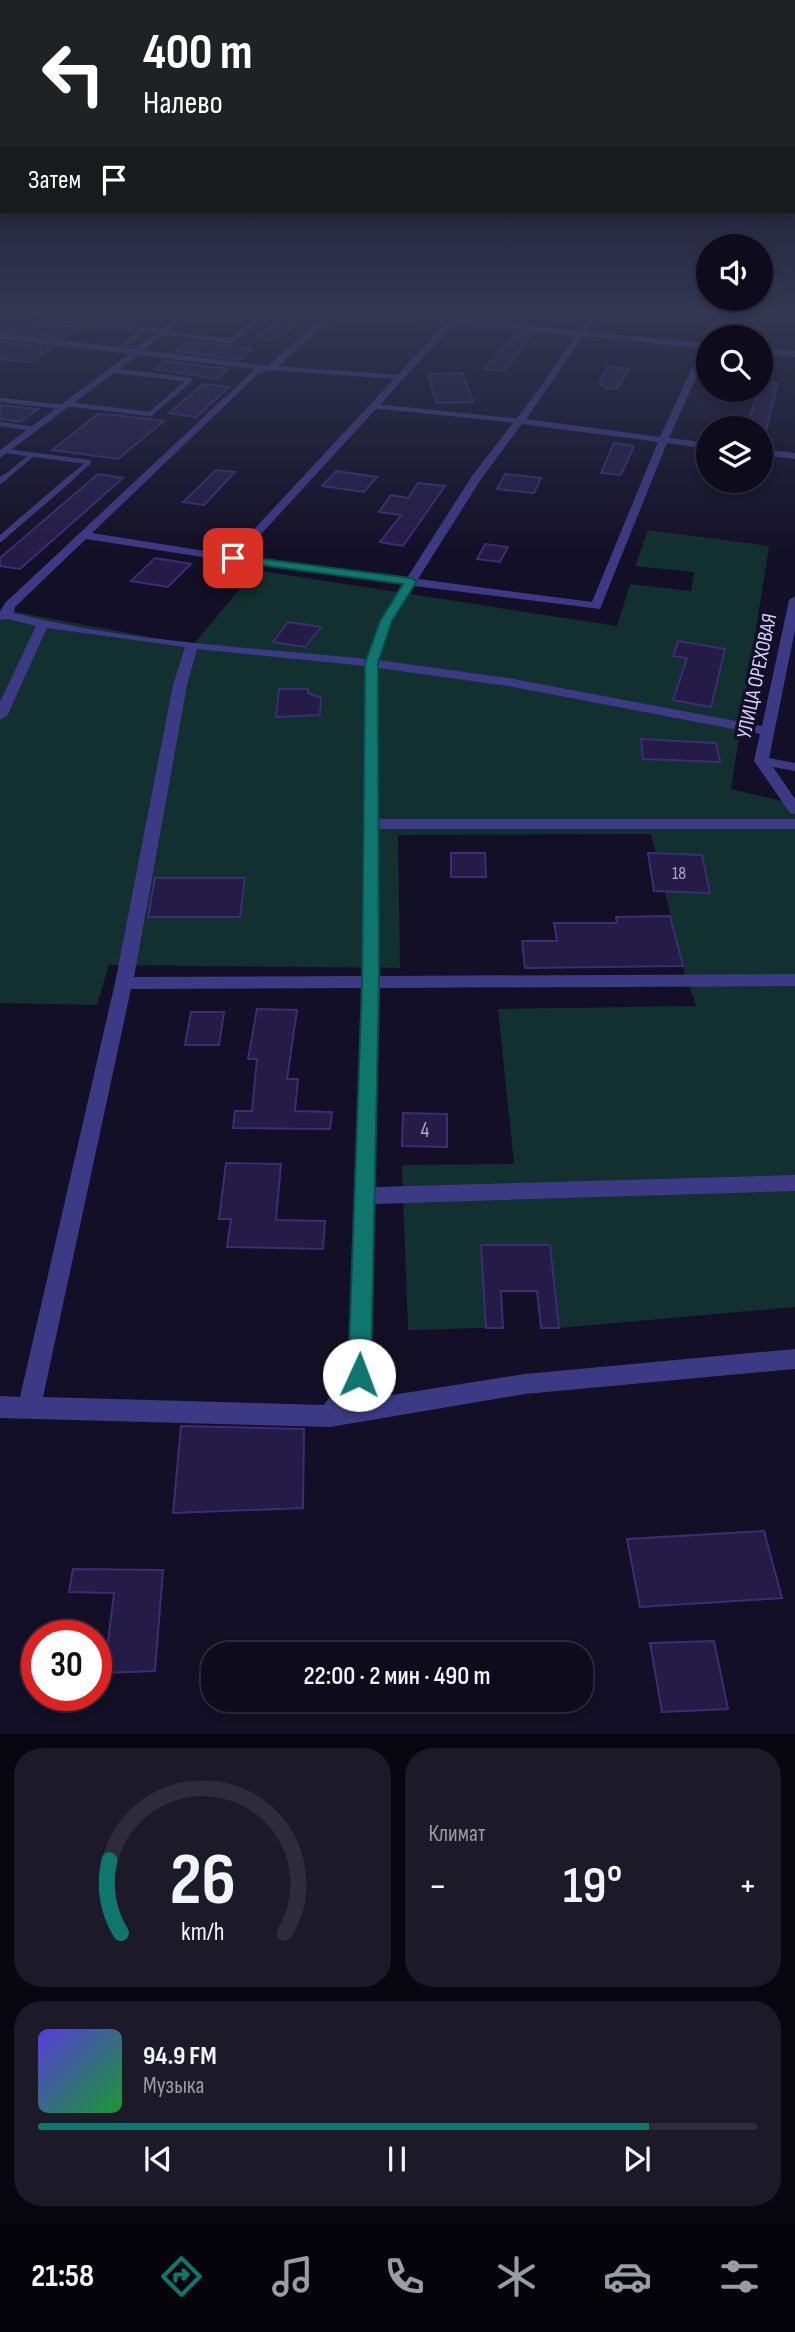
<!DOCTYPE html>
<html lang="ru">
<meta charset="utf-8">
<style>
:root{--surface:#0e0b1c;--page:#1c1929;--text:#f1f3f6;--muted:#9b9ba3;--line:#2e2b3b;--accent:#0f766e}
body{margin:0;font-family:"Sofia Sans Condensed",sans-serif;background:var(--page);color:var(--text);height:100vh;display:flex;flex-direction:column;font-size:26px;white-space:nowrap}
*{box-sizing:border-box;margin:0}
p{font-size:23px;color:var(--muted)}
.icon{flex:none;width:38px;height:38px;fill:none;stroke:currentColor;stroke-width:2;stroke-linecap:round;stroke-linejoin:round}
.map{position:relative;height:1734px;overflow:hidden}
.drawer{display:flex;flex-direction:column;gap:14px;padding:14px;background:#08060f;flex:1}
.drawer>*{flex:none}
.guide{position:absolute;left:0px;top:0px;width:796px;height:214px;box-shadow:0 4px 10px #0003,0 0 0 2px var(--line);background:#202124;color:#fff;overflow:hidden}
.fabs{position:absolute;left:696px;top:234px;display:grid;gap:14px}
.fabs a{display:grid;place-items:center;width:77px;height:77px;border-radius:50%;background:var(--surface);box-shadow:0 4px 10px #0003,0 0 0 2px var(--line);font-size:35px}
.speed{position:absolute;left:21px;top:1620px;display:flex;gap:14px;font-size:35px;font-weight:700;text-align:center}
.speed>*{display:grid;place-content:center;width:91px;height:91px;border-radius:50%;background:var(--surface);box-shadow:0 4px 10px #0003,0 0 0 2px var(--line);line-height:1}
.speed .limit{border:10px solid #d22;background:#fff;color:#111}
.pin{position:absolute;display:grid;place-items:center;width:60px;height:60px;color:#fff;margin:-30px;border-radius:14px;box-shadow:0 4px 10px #0006}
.me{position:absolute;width:77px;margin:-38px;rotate:2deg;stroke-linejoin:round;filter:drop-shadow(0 0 5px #0008)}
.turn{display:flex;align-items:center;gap:24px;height:147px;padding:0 28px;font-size:32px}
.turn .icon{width:91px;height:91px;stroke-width:2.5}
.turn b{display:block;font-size:49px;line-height:60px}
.then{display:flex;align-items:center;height:66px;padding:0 28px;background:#0003;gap:14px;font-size:26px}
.big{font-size:52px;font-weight:600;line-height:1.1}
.drawer .card{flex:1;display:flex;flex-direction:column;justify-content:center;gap:10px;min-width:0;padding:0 24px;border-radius:28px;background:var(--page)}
.drawer .dial{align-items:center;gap:0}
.dial svg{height:182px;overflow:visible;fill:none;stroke:var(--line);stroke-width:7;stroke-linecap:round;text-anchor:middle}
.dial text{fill:var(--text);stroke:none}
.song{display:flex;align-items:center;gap:21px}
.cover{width:84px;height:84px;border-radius:10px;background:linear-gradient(135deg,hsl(250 70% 55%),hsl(130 70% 35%))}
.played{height:7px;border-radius:4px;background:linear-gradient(90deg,var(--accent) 85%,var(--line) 85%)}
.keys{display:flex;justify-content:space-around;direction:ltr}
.heat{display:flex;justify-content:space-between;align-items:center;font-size:38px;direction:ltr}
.drawer .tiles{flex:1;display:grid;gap:14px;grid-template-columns:1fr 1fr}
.card:last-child{grid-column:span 2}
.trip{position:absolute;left:201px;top:1642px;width:392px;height:70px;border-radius:28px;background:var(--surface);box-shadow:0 4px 10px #0003,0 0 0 2px var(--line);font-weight:600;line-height:70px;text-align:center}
.tabs{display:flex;height:112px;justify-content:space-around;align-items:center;background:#06040b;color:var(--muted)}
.tabs .icon{width:49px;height:49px}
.tabs .on{color:var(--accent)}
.tabs b{font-size:32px;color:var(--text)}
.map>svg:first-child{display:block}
.green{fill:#12302f}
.building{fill:#241b47;stroke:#3b2d73;stroke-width:2}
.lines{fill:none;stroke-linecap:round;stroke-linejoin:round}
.service-far1{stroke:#3d3a85;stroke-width:4.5}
.service{stroke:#3d3a85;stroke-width:6}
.minor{fill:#3d3a85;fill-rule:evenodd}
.route{fill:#0f766e;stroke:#0a4d48;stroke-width:2}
.labels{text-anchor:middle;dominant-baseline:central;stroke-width:7;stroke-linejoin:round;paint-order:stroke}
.number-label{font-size:18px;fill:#aca6d1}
.street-label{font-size:21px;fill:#d9d4ff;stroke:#130f26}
.near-number-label{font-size:21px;fill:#aca6d1}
</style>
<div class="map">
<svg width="795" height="1734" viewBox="0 0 795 1734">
<rect width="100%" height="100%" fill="#130f26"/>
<path class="green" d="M648,530L769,546L731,789L795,804V1307L559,1328L550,1246H481L486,1328L408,1330L402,1165L514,1164L498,1009L696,1006L683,967L651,834L398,835L400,968L109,965L97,1005L0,1003V609L193,645L255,570L617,626L630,584L691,591L694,572L635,566Z"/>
<path class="building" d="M21,318L40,323L80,327L65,338L2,331Z
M275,322L295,324L277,340L257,338Z
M517,333L532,334L504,371L484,369Z
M0,342L52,348L31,362L0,359Z
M187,342H191L252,348L239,360L176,351Z
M164,361L229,369L217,379L153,369Z
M608,366L629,369L617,389L606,388L599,383Z
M463,373L473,402L436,403L428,374Z
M761,381L778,383L766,430L747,428L758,390H761Z
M203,384L229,387L196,417L169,413Z
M0,405L38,409L20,422L0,419Z
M98,414L115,415L164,421L118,459L52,450Z
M614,443L634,446L621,475L601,473Z
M216,470L235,472L204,505L183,502Z
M336,471L377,477L364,492L322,486Z
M98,474L123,478L20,569L0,566V558Z
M505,474L541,478L534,493L497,489Z
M418,483L445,486L403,546L380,542L401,515L379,512L391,495L408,498Z
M485,544L508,547L500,562L477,559Z
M155,558L191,564L168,587L131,581Z
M288,622L321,627L305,647L273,642Z
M678,641L725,649L711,707L673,700L687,658L673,656Z
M279,689H308V693L321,698L320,715L276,717Z
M641,739L716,743L720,762L643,759Z
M451,853H485L486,877H451Z
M648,853L702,855L710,893L654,891Z
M155,878H245L240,917H148Z
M670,916L683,966L525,968L522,941H557L554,923H617L616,917Z
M257,1009L297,1010L287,1079H298L295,1111L332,1112L330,1129L233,1128L235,1111H252L257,1059H248Z
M191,1012H224L219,1045H185Z
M403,1113L447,1114V1147L402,1146Z
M226,1163L281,1164L276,1220L325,1221L323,1249L227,1247L231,1219H219Z
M481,1245H550L559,1328H541L537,1291H501L503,1328H486Z
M181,1426L304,1429L303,1508L173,1513Z
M764,1531L782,1598L640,1607L627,1539Z
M73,1569L163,1570L155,1671L104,1673L114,1593L69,1592Z
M714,1641L728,1709L662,1712L650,1643Z"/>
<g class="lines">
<path class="service-far1" d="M40,314L38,315L41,318L114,326L132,314
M114,326L163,331
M161,333L231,341L263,314
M117,350L146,329
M271,368L399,377
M0,400L63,407
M66,404L150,414L190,380L111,370
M373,406L519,421
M0,424L34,429
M6,451L89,462L70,479
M3,479L32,455"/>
<path class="service" d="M0,481L5,477
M0,539L72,477"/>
<path class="minor" d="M182,314H191L144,350L268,366L327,314H336L274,370L259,373L92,533L230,555L446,323L379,316L375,314L450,318L455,314H463L459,319L579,331L590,314H598L586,332L703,343L715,314H723L713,338H709V349L669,438L709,443V449L667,443L600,609L414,586L392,621L378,660L508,678L762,726L789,600L795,596V630L769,758L795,763V771L773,767L795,799V814L790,813L754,761L760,734L508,686L378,668L379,819H795V829H379L380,976L795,974V986L380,988L375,1187L795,1175V1191L374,1204L370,1375L354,1401L525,1374L795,1349V1369L525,1394L330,1427L0,1418V1396L20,1397L115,983L173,685L185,647L47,628L7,716L0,720V702L36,626L8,619L0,620V612L5,603L255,369L138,355L0,458V450L129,354L0,339V333L135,349ZM454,324L575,336L540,388L472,476L407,578L241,556ZM583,336L701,348L660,437L526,419ZM522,424L658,442L592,602L418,579L481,479ZM86,539L222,560L403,584L380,621L366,659C250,647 127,642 14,613L15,607ZM197,649L365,666L362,976L134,977L187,685ZM362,988L348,1372L324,1405L43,1397L131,989Z
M761,348L795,351V357L761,354Z
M761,449L795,453V459L761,455Z"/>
</g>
<linearGradient id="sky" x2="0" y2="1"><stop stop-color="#0a0815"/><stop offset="0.56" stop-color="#333752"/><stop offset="1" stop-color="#333752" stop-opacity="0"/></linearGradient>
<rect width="795" height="556" fill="url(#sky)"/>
<path class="route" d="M233,555L411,578L417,581L392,621L378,663L379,983L371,1375L367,1383L359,1386L351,1383L348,1375L362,983L365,663L380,621L403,584L229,561V556Z"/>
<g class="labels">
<g class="number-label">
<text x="679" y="873">18</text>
</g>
<g class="street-label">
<text transform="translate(757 676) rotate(-78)">УЛИЦА ОРЕХОВАЯ</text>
</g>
<g class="near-number-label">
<text x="425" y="1130">4</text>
</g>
</g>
</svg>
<div class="fabs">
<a><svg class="icon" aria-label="sound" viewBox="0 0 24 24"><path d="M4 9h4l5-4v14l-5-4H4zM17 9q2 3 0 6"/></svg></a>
<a><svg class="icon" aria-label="search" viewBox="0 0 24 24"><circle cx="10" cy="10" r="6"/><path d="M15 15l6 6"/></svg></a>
<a><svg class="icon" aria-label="layers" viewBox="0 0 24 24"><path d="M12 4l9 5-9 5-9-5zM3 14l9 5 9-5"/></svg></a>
</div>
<div class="speed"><div class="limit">30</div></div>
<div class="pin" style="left:233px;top:558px;background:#d93025"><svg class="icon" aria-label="arrive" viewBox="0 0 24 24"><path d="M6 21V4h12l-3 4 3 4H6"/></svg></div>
<svg class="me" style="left:359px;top:1375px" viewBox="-20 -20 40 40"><circle r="19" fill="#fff"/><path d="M0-13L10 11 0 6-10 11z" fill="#0f766e"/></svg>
<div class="trip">22:00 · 2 мин · 490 m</div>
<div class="guide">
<div class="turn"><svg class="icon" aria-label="left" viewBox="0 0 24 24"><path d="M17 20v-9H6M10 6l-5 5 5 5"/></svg><div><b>400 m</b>Налево</div></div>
<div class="then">Затем<svg class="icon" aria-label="arrive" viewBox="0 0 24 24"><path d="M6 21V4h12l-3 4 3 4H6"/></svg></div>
</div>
</div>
<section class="drawer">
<div class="tiles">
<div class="card dial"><svg viewBox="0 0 100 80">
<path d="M14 69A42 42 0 1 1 86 69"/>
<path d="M14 69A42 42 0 0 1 9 37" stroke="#0f766e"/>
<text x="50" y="56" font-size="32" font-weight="700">26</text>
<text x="50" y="72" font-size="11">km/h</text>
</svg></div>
<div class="card"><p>Климат</p>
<div class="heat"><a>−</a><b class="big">19°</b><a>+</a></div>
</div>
<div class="card">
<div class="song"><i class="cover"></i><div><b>94.9 FM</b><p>Музыка</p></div></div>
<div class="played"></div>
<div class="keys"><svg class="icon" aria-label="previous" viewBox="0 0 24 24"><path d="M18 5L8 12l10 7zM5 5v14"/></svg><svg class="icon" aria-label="pause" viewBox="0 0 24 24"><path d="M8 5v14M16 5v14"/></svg><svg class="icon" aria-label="next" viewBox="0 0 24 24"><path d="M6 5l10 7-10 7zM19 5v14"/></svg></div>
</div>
</div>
</section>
<nav class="tabs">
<b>21:58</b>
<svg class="icon on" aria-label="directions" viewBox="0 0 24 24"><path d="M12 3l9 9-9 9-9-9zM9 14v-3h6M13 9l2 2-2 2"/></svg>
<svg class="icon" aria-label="music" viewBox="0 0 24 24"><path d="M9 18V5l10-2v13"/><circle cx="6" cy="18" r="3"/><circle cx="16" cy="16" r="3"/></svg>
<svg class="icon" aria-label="phone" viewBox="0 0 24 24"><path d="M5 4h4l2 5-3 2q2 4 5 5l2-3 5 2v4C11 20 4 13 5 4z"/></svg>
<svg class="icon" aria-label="climate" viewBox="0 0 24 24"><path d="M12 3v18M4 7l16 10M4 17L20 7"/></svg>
<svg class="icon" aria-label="car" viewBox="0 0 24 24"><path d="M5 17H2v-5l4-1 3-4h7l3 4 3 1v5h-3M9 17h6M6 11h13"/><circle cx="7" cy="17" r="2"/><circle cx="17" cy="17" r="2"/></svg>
<svg class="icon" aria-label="filters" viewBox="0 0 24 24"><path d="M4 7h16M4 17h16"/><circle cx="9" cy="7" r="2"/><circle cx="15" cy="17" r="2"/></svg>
</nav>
